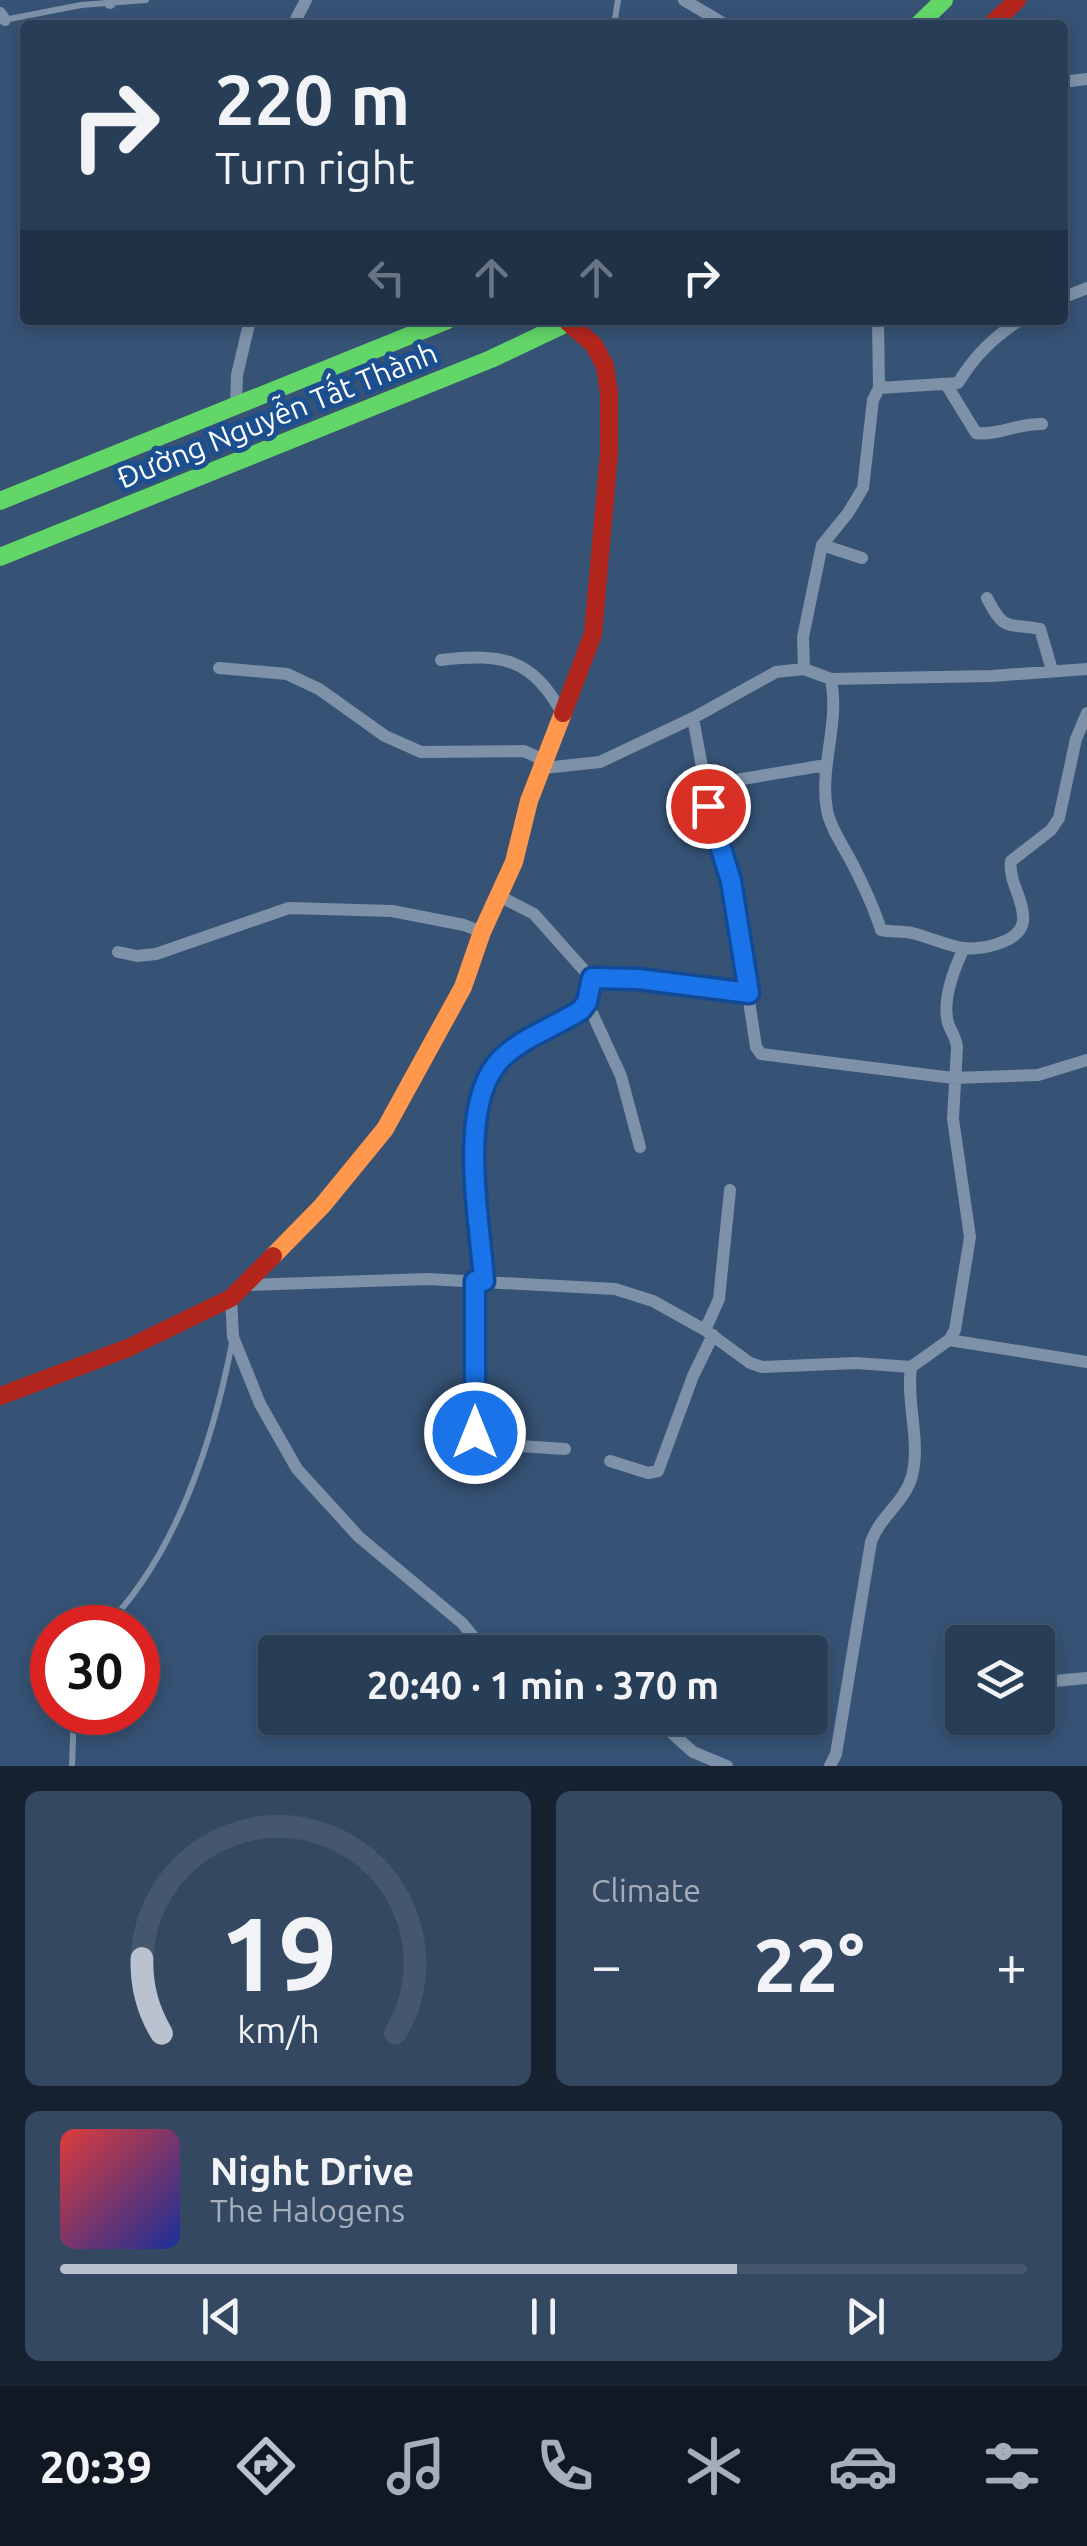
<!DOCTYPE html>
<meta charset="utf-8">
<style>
:root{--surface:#283e57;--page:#344961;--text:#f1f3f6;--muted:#a5aeba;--line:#44576d;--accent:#b9c2ce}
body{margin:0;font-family:Ubuntu,sans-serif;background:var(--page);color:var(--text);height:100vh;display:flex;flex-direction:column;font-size:38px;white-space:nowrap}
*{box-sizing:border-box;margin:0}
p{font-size:32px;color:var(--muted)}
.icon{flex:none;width:55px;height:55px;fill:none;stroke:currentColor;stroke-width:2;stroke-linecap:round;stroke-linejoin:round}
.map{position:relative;height:1766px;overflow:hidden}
.drawer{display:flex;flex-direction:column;gap:25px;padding:25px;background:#162230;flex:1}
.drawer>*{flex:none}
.guide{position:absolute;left:20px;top:20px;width:1048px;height:305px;border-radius:10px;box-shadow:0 5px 15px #0003,0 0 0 2px var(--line);background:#283e57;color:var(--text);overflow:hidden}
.controls{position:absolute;left:945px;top:1625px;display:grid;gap:20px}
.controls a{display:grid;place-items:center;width:110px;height:110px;border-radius:10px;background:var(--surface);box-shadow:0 5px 15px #0003,0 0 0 2px var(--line);font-size:50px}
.speed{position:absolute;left:30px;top:1605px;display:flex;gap:20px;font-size:50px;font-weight:700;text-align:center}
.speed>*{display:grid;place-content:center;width:130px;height:130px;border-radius:50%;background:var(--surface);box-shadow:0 5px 15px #0003,0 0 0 2px var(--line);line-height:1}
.speed .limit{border:15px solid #d22;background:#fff;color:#111}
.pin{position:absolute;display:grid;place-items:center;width:85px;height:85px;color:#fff;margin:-42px;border:5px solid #fff;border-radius:50%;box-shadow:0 2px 10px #0007}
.me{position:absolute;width:110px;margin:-55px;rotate:0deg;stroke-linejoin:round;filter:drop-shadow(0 0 8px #0008)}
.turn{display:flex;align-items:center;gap:35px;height:210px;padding:0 30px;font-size:45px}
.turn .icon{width:130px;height:130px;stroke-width:2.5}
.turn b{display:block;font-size:70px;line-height:85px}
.lanes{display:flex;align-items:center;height:95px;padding:0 30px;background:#0003;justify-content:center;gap:50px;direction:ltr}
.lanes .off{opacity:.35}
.big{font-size:75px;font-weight:600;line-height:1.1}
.drawer .card{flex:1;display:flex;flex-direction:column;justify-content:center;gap:15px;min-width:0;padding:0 35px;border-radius:15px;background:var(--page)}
.drawer .dial{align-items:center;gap:0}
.dial svg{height:260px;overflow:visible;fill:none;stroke:var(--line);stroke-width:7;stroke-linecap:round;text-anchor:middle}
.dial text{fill:var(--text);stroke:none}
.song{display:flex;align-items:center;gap:30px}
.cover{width:120px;height:120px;border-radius:15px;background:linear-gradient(135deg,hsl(0 70% 55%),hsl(230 70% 35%))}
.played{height:10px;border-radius:5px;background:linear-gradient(90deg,var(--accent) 70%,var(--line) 70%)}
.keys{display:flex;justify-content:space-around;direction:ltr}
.heat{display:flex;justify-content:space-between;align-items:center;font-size:55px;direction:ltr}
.drawer .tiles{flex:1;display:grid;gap:25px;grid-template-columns:1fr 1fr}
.card:last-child{grid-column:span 2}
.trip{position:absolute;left:258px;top:1635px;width:570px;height:100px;border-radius:10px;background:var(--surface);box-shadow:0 5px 15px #0003,0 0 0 2px var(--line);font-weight:600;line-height:100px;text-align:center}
.menu{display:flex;height:160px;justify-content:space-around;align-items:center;background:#101923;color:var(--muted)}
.menu .icon{width:70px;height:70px}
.menu .on{color:var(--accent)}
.menu b{font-size:45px;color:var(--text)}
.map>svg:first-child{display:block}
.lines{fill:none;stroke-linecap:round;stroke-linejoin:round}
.lane{stroke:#7d92a8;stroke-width:6}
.street{stroke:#7d92a8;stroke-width:12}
.fast{stroke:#63d668;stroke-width:18}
.slow{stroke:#ff974d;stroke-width:18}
.jam{stroke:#b3261e;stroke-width:18}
.route-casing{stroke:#114b97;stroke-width:25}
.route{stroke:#1a73e8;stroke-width:18}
.labels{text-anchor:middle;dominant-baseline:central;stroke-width:10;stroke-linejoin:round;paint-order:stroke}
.street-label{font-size:30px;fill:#fff;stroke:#1b4f8f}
</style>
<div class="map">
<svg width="1087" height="1766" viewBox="0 0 1087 1766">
<rect width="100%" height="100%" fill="#365274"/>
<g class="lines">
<path class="lane" d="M4,20L81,5L146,0
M614,25L618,0
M104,1628C176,1556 213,1441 232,1343
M72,1766L74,1712"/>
<path class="street" d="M110,0V3
M684,0L726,25
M0,13L5,20
M293,25L306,0
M1062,82L1087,79
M1062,298L1087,288
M946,384L976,433C997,436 1019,423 1042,424
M879,388L958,383C975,355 993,338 1020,320
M236,406L237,375L250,320
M822,545L862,558
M987,598C1004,632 1007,623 1040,629L1052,670
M441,660C502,653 533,658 563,715
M219,668L287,674L319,689L385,736L421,752L524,751L537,757L544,768L600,762L693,718L776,672L804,669L831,679L992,676L1087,669
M804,669L803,637L822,545L848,513L863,488L873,400L879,388L878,320
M831,679C840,725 819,766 827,810C830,827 842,844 850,859C862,882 873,905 881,930C891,932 902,931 912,933C929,937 947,946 964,948C982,950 1021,942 1023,921C1025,900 1008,882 1011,861L1051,830L1059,818L1076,739L1087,713
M693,718L709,805L731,881L756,1047L761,1054L953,1078L1038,1075L1087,1060
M706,785L826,765
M501,897L534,914L591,978L638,979L749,993
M118,952L137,956L156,954L289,908L392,911L464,925L482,932
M587,1002L621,1076L640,1147
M475,1281V1429L478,1440L487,1444L565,1449
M484,1281C480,1221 456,1102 502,1058C524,1036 555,1027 581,1010L587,1002L591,978
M245,1285L428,1279L615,1289L653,1301L705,1330L750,1363L762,1367L856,1363L911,1367L949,1340L955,1330L970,1237L953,1119L957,1047C956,1037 951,1032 948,1023C942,1000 954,969 964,948
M231,1298L233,1337L260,1404L297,1469L359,1537L462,1623L486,1652
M705,1330L719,1299L730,1190
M949,1340L1087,1362
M610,1461L648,1473L658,1471L693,1376L713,1335
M503,1652C534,1643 561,1632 590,1652
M1044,1682L1087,1678
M655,1718L693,1752L727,1766
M830,1766L836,1754L871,1542C880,1516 905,1502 912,1476C921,1441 906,1403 911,1367"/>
<path class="fast" d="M918,25L944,0
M0,501L448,320
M0,557L491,359L573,320"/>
<path class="slow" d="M273,1256L322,1206L385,1129L463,987L482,932L514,862L529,801L563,713"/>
<path class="jam" d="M991,25L1017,0
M563,713L593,634L609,453V394L605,366L594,345L568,322
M0,1396L128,1348L231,1298L273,1256"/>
</g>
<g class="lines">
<defs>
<path id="route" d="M475,1433V1281H484C480,1221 456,1102 502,1058C525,1036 555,1027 581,1010L587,1002L592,978L638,979L749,993L731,881L708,806"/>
</defs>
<use href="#route" class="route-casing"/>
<use href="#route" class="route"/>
</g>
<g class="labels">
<g class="street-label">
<text transform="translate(277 415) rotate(-22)">Đường Nguyễn Tất Thành</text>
</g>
</g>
</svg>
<div class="controls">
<a><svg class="icon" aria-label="layers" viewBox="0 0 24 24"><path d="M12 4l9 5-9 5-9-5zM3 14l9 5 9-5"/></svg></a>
</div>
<div class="speed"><div class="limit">30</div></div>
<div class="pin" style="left:708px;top:806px;background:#d93025"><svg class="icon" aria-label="arrive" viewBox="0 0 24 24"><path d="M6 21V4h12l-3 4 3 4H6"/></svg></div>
<svg class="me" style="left:475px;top:1433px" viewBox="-20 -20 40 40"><circle r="17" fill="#1a73e8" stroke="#fff" stroke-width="3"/><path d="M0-11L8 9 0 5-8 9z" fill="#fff"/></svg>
<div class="trip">20:40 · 1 min · 370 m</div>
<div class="guide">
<div class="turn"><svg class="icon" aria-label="right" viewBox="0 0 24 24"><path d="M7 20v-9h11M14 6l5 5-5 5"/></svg><div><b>220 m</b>Turn right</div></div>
<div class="lanes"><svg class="icon off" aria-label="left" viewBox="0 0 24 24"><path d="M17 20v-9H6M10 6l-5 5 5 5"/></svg><svg class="icon off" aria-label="ahead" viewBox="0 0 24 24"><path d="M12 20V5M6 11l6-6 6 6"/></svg><svg class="icon off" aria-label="ahead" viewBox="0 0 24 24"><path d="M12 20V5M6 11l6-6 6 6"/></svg><svg class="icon" aria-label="right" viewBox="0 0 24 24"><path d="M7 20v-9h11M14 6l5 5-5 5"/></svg></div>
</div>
</div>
<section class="drawer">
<div class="tiles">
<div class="card dial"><svg viewBox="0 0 100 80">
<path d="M14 69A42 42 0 1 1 86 69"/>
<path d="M14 69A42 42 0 0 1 8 46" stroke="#b9c2ce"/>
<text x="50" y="56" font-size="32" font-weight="700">19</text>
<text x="50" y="72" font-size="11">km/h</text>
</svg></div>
<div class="card"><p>Climate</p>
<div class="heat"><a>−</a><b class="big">22°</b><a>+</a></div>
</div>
<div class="card">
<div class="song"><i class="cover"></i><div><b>Night Drive</b><p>The Halogens</p></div></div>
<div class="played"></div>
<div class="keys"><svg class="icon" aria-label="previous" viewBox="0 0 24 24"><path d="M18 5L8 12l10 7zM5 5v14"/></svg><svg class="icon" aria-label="pause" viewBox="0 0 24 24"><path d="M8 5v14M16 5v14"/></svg><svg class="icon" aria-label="next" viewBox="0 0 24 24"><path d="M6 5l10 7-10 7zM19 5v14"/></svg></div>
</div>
</div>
</section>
<nav class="menu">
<b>20:39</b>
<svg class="icon on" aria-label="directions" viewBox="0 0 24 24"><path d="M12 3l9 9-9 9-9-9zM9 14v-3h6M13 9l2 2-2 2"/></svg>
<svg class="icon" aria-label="music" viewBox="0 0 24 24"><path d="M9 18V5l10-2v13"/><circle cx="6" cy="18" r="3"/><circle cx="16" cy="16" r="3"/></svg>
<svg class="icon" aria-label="phone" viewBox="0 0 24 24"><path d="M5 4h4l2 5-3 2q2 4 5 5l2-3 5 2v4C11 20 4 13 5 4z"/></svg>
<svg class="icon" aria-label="climate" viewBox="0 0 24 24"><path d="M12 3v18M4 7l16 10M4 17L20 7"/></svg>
<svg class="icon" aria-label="car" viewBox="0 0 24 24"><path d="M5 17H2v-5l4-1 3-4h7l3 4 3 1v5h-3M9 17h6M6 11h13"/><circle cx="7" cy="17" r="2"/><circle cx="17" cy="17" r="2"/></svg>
<svg class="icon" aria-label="filters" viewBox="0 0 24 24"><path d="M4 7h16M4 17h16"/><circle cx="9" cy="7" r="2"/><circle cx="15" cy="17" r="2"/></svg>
</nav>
